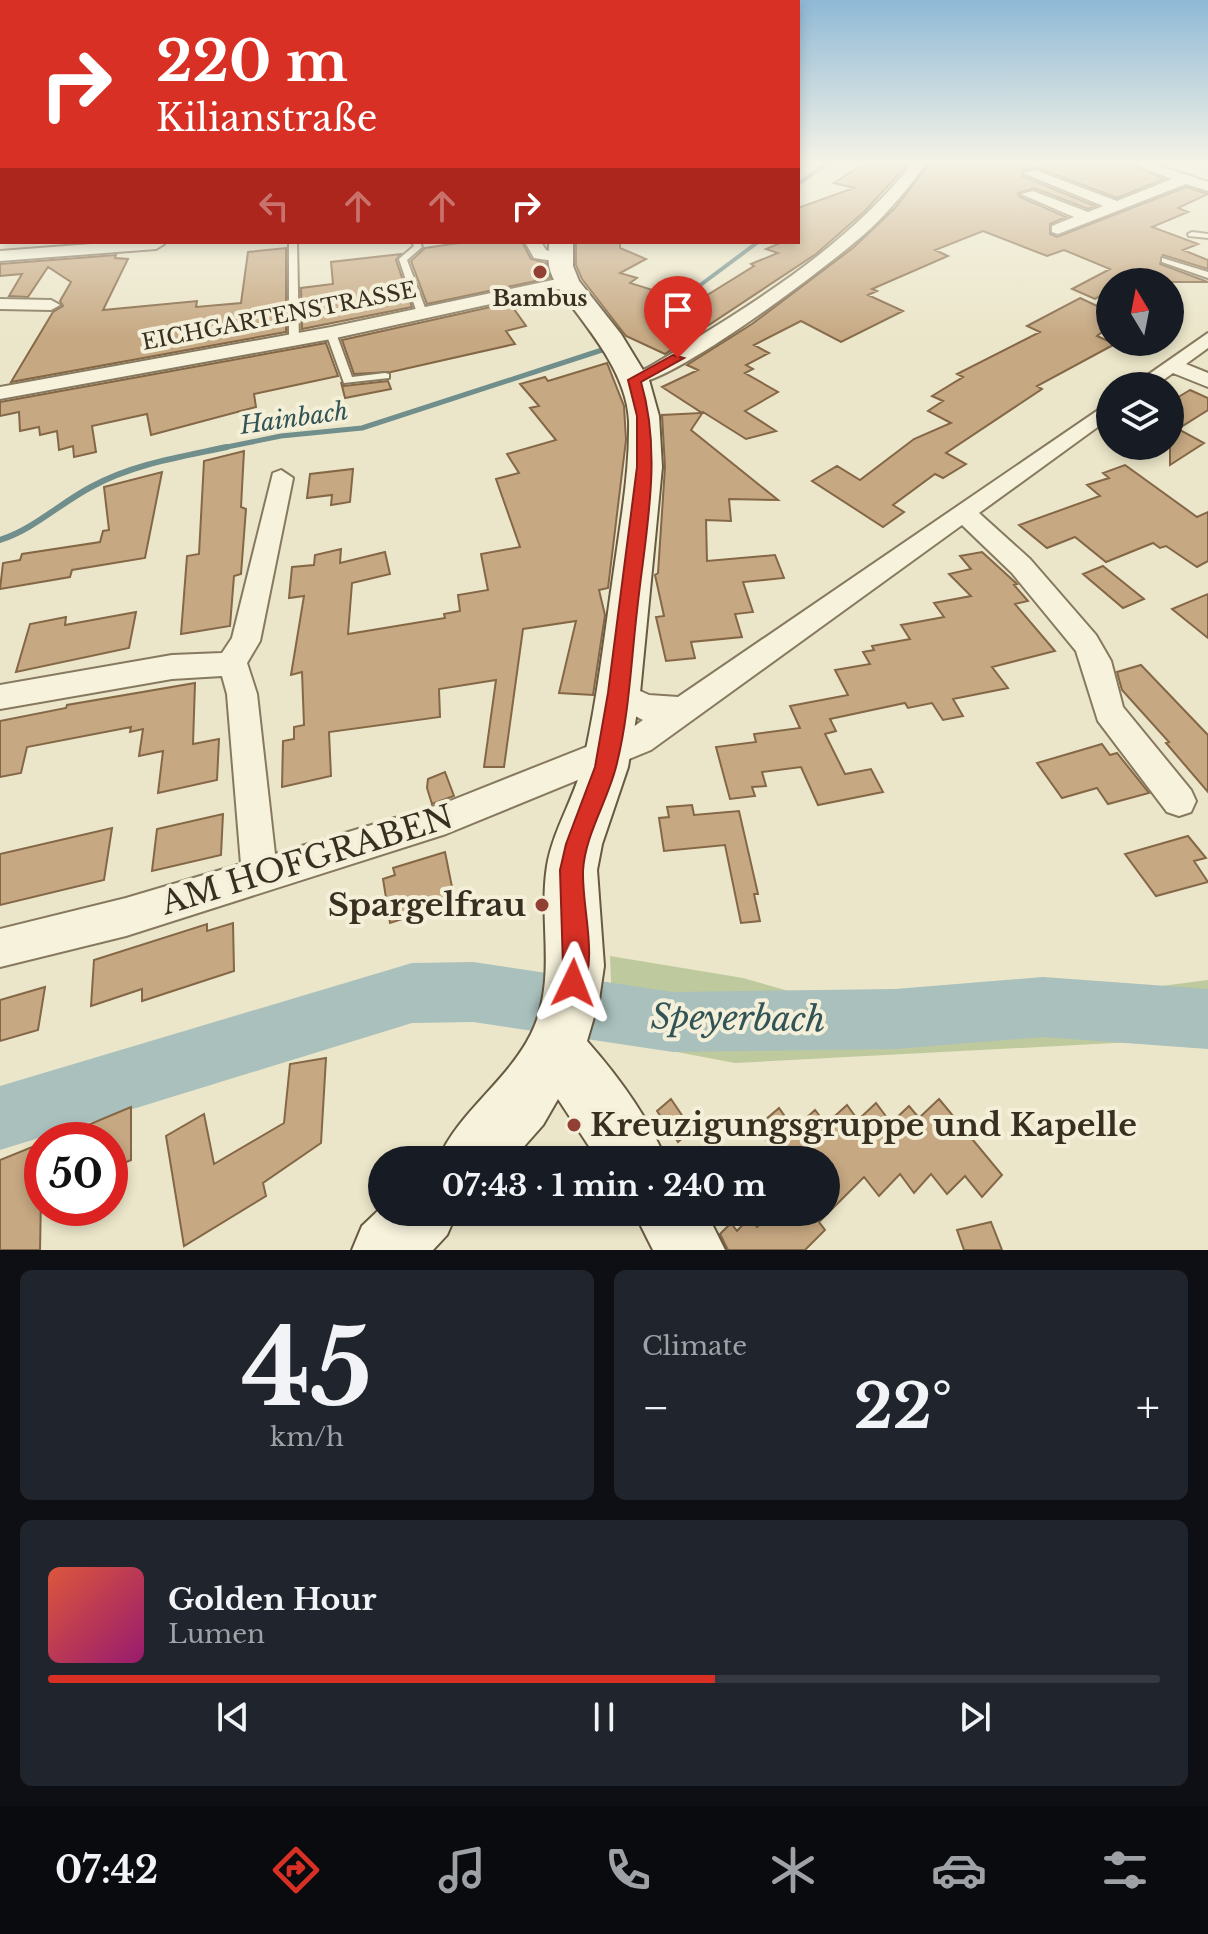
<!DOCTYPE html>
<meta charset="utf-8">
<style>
:root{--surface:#171b24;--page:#20242c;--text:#f1f3f6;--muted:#9ea1a6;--line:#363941;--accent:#d93025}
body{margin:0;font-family:"Libre Baskerville",serif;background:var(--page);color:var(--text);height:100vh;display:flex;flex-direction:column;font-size:30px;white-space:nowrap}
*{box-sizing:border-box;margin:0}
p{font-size:26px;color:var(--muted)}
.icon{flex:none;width:44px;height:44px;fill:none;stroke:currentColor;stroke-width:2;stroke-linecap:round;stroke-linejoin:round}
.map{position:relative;height:1250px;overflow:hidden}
.details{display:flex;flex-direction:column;gap:20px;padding:20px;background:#0d0f14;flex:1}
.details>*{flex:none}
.hud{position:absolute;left:0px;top:0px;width:800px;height:244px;box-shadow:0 4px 12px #0003;background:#d93025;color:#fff;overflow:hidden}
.needle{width:52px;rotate:350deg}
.buttons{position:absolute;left:1096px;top:268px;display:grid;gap:16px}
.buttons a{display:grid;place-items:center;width:88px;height:88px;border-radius:50%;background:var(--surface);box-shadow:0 4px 12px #0003;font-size:40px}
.speed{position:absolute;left:24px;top:1122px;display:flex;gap:16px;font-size:40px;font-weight:700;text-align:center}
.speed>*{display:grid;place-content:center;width:104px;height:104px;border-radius:50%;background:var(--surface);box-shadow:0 4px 12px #0003;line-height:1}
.speed .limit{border:12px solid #d22;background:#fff;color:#111}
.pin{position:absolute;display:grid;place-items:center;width:68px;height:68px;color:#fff;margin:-82px -34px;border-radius:50% 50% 50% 0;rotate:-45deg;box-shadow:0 0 8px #0007}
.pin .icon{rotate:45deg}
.me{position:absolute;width:88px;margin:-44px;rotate:2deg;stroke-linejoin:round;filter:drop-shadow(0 0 6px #0008)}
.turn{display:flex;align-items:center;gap:28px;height:168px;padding:0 24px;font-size:36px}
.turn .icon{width:104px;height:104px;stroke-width:2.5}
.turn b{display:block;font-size:56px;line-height:68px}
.lanes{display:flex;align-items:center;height:76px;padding:0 24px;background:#0003;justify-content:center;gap:40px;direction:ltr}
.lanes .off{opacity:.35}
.big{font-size:60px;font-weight:700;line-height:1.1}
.details .tile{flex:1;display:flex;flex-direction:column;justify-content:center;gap:12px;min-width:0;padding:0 28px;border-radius:12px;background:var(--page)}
.details .dial{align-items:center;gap:0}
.dial b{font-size:104px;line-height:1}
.song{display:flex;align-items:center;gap:24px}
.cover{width:96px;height:96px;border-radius:12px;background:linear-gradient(135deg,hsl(10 70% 55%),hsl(320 70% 35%))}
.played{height:8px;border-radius:4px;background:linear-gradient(90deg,var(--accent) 60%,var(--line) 60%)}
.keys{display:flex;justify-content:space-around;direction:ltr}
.heat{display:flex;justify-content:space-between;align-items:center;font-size:44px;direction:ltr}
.details .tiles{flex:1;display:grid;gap:20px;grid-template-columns:1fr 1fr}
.tile:last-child{grid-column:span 2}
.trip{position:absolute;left:368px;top:1146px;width:472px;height:80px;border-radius:40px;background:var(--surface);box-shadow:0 4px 12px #0003;font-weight:700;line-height:80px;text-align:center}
.menu{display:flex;height:128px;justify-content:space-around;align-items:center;background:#090b0e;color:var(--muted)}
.menu .icon{width:56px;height:56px}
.menu .current{color:var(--accent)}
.menu b{font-size:36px;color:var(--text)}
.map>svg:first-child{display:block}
.green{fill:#bec99d}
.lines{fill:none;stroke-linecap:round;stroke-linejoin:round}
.stream-far2{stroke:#708e8b;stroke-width:4}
.stream-far1{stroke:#708e8b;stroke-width:5}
.stream{stroke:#708e8b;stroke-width:6}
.river{fill:#a9c0bc;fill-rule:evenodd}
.building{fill:#c6a882;stroke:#846746;stroke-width:2}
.lane-casing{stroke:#86795f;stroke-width:4}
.street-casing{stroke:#86795f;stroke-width:4}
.secondary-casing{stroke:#685a42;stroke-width:4}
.lane{fill:#f7f2db;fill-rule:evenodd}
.street{fill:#f7f2db;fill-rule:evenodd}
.secondary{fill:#f7f2db;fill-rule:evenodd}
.route{fill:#d93025;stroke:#8d1f18;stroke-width:2}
.poi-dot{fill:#914033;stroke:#f3efd8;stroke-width:3}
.labels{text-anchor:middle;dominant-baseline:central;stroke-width:8;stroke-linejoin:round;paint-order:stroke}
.far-poi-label{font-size:22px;font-weight:bold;fill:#382f21;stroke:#f3efd8}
.far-street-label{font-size:22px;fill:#382f21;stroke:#f3efd8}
.far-water-label{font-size:24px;font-style:italic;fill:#325456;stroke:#f3efd8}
.near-street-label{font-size:32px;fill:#382f21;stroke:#f3efd8}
.near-poi-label{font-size:32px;font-weight:bold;fill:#382f21;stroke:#f3efd8;text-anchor:end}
.near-water-label{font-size:34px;font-style:italic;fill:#325456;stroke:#f3efd8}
</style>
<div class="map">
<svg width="1208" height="1250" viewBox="0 0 1208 1250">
<rect width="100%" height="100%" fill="#ebe6c9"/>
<path class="green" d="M610,956L743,978L820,1000L900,997L1009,983L1123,991L1208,980V1038L735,1063L661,1049L613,1032Z"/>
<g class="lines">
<path class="stream-far2" d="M798,184L826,164
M695,289L758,242"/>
<path class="stream-far1" d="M674,305L697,287
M217,449L281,436L362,428L602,350"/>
<path class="stream" d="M0,540C34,529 59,504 91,487C133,464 180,457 227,447"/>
<path class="river" d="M473,962L673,992L895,989L1043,977L1208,989V1049L1043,1037L895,1049L673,1052L473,1022L412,1023L0,1150V1086L412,963Z"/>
</g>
<path class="building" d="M863,164H908L865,211L816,254L665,354L626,336L582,279L576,265V242H620V248L646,259L620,273L637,278L630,283L684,300L690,296L704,297L754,266L751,264L778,253L766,249L782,242H798V208L854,188L834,183Z
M929,164H1131L1164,179L1117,198L1036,167L1022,170V176L1095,206L1088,209L1034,188L1018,193L1020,197L1066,217L1050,224V234L1057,237L1186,187L1208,194L1178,208L1188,212L1152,227L1198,244L1183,250L1208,260V269L1163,255L1160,264L1208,282H1110V291L1095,299L1072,289L1110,269L1064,250L1047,256L983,231L935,250L948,256L872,289L877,291L868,295L903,311L841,342L801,321L754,345L769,353L746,365L753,369L745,373L778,392L745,411L776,431L746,439L703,412L691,430L778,500L729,499L731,521L706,520L707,561L775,555L784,578L743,582L753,612L735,614L742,637L691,642L695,658L666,661L656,617L664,616L655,575L658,573L665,467L662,415L702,413L662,387L698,370L687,365L752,324L854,247L895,208Z
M466,242H522L531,259L546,263L550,278L427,304L411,261L425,248Z
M286,248V332L11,382L53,312L63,306L60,301L71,282L48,267L28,297L9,296L22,274L0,276V264L116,255L115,258L128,259L103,310L197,301L196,307L241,303L248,252Z
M401,254L396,260L412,307L302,329L301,288L333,284L331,262Z
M558,292L562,299L514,309L526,326L506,331L515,344L391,372L354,374L342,340Z
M1080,298L1110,312V326L1097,336L1115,344L1037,386L1042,389L946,453L966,464L943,478L935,474L893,505L904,512L883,527L812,481L837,466L860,480L914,439L951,423L928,411L943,401L932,396L963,377L957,374L1040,332L1027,326Z
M326,343L338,376L254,394L256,407L151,435L147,414L92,426L96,452L74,457L73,446L59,450L57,431L40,435L39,427L20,431L19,412L0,416V402Z
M607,363L624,406L626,440L608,588L599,590L605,615L593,695L559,693L576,621L523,629L504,767H484L496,680L439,689L440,717L329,732L331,776L282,787L283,741L294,739V727L304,725L302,672L291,675L304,596L289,598L292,567L314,565L315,555L341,549L340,563L385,552L390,574L352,583L348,634L445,618L444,614L460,611L458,595L488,590L481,554L520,547L496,479L519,473L507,454L556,440L530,408L539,406L520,384L545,377L548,381Z
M388,381L391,389L345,398L341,382L344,386Z
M1190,390L1208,398V410L1178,429L1204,443L1170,465V402Z
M244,451L241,507L246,509L241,574L234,576L230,626L181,634L187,556L199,554L204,461Z
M1125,465L1197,517L1208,512V561L1197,567L1166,546L1160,548L1153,543L1106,562L1075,537L1047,548L1019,525L1100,496L1087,485L1109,478L1103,473Z
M353,469L350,502L331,505L332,495L307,498L310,474Z
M162,472L145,558L72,570L70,577L0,589L3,563L20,560L22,554L100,542L103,531L109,530L104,487Z
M982,552L1017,584L1014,585L1028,601L1015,604L1055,651L992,667L1008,688L953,699L963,716L943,720L932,703L908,708L905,703L830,719L836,731L825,734L845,774L871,769L883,792L818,805L801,767L762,772L766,786L752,787L755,796L730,799L716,747L756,742L754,734L800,728L790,706L848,695L835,670L870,664L863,652L874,650L872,646L910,639L901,625L944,617L934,603L971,596L949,574L971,569L960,556Z
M1103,566L1144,599L1123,608L1083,574Z
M1208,594V638L1172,609Z
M136,612L129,648L16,672L30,624L66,617L65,625Z
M1141,665L1208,735V792L1166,743L1169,742L1122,690L1117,672Z
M195,683L193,744L219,739L217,780L158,793L163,751L139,756L143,729L130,732L131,727L27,747L21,773L0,777V721L66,708L67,705Z
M1102,744L1110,755L1117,753L1149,793L1108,804L1097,788L1062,798L1037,763Z
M445,772L454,796L432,804L427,788L428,779Z
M692,805L694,815L739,811L758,894H754L760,921L741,923L725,845L664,851L659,818L669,817L667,807Z
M223,814L221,855L152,871L157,829Z
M112,828L104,880L0,905V854Z
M1188,836L1206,858L1194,861L1208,882L1156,896L1125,854Z
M445,852L455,902L390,923L383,879L395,875L393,868Z
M233,923L234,971L142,1001V989L91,1006L94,960L207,924V931Z
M45,987L38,1030L0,1041V1000Z
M326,1058L321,1143L263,1183L266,1196L184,1246L166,1136L204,1114L214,1164L284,1123L290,1064Z
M671,1099L692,1130L678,1142L657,1111Z
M939,1099L1002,1175L982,1197L965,1176L947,1194L931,1174L914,1193L900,1174L879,1196L864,1177L819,1222L825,1230L805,1250H728L720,1234L731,1223L737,1231L750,1217L757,1227L772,1212H826V1160H780L757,1127L779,1108L794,1129L815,1110L826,1124L847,1105L858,1120L876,1103L891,1123L909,1106L919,1118Z
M131,1107V1160L110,1169V1140H52Z
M42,1143L40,1250H0V1160Z
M991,1222L1002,1250H964L957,1230Z"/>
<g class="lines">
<defs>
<path id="lane" d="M1192,232L1208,234V238L1189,236L1188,234Z
M289,242H297L299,340L294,343L289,340Z
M412,242H420L422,247L407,260L427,313L422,316L417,313L399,259L414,246Z
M1162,258L1208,272V278L1162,262Z
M331,330L336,333L352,377L385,373L389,374V378L344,383L326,333Z"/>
<path id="street" d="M912,164H926C909,187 891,209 870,229C838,259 663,393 627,384L624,380C630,372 642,372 651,366C670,355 689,343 708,331C784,284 856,234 912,164Z
M1134,164H1154L1208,182V191L1186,184L1058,234L1052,232V226L1074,217L1021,194L1033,191L1088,212L1103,206L1023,173L1035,170L1117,201L1172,179Z
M2,211V221L0,222V212Z
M118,242L164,244L156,249L0,261V251Z
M525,242H541L546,250L569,257L561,262L534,258Z
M567,277L573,278V286L331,339L0,399V387L331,327Z
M0,299L51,300L60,305L51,310L0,309Z
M1208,333V348L1186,364L1208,373V387L1173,373L1155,386H1132Z
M1110,402V418L979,513L1030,559L1096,635L1111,661L1123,707L1191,790L1196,801L1191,812L1179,816L1167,812L1098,721L1076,651L1012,573L962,525L651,750L446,834L126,936L0,967V929L126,898L241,864L227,694L222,676L172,679L0,709V685L172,655L222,653L232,638L273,473L281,470L293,478L260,641L247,663L257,694L275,854L445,803L629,730L643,720L607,702L603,693L607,684L618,681L649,695L678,697Z"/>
<path id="secondary" d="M549,242H573V266L579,281L621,334L649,380L659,416L662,467L640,693L628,767L602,844L597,870L604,966L599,1000L587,1041C618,1076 648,1117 666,1160H598L558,1099L543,1125L512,1160H438C458,1112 507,1082 531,1034C558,979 538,923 547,866C553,830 574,799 583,763C597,702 604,639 613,577C620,525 630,473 629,421C627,378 597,340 573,308C564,295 552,282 549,266C548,259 549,250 549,242Z
M382,1207V1212H457L447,1235L433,1250H352L362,1226Z
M634,1212H706L725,1250H653Z"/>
</defs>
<use href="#lane" class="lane-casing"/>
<use href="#street" class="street-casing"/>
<use href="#secondary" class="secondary-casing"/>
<use href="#lane" class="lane"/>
<use href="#street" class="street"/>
<use href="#secondary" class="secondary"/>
</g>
<linearGradient id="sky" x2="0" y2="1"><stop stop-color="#8fb9d6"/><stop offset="0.48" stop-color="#f6f4e7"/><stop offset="1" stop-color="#f6f4e7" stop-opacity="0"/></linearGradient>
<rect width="1208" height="339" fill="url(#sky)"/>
<path class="route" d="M673,355L684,358L641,382C663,456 645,535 637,611C631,662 629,717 616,767C607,802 585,835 583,871C582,910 598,955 582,992L573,995L564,992L561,983L563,966L560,870L566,844L595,767L608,693L637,467V416L628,380Z"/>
<g class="poi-dot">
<circle cx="540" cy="272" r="8"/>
<circle cx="542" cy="905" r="8"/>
<circle cx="574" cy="1125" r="8"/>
</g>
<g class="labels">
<g class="far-poi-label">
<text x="540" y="298">Bambus</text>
</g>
<g class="far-street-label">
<text transform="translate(279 316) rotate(-11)">EICHGARTENSTRASSE</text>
</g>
<g class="far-water-label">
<text transform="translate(294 418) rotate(-8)">Hainbach</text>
</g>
<g class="near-street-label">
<text transform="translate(307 860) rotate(-17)">AM HOFGRABEN</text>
</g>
<g class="near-poi-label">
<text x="526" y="905">Spargelfrau</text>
<text x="590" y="1125" text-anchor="start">Kreuzigungsgruppe und Kapelle</text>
</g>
<g class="near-water-label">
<text transform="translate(738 1018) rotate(1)">Speyerbach</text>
</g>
</g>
</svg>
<div class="buttons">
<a><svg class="needle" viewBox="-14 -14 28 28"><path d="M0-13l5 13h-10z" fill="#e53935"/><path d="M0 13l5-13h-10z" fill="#9ea1a6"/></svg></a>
<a><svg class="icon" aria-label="layers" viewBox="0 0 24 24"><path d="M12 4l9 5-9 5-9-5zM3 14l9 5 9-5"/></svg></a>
</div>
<div class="speed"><div class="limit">50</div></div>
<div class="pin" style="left:678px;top:358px;background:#d93025"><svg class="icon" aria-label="arrive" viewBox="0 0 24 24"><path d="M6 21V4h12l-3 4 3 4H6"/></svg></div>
<svg class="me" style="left:573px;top:983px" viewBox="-20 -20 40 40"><path d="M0-17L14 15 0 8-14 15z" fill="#d93025" stroke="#fff" stroke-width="4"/></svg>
<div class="trip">07:43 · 1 min · 240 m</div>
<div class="hud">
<div class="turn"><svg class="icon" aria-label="right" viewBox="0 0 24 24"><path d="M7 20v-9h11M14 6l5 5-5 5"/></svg><div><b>220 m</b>Kilianstraße</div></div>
<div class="lanes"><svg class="icon off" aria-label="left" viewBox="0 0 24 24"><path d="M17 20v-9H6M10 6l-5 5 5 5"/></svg><svg class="icon off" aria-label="ahead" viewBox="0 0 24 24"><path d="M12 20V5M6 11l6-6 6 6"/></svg><svg class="icon off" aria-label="ahead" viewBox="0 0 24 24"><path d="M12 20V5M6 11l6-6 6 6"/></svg><svg class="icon" aria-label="right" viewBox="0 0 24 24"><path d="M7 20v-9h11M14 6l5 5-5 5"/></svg></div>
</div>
</div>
<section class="details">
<div class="tiles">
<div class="tile dial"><b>45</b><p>km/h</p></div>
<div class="tile"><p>Climate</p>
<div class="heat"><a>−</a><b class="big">22°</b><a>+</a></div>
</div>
<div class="tile">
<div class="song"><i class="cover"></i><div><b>Golden Hour</b><p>Lumen</p></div></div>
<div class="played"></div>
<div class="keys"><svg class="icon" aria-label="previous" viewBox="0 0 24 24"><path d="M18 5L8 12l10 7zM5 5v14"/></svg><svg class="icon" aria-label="pause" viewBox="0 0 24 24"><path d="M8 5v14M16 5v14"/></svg><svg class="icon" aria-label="next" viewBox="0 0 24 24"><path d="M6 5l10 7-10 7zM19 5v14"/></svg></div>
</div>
</div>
</section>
<nav class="menu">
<b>07:42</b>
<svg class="icon current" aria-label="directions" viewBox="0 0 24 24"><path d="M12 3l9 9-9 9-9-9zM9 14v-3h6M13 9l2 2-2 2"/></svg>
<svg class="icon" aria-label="music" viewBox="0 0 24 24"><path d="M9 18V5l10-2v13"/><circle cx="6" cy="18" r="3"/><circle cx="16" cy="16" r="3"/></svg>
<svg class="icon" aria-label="phone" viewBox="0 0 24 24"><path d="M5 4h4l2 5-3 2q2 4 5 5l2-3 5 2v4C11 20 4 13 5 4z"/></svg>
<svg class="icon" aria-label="climate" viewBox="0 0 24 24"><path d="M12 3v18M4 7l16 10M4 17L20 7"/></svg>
<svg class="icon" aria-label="car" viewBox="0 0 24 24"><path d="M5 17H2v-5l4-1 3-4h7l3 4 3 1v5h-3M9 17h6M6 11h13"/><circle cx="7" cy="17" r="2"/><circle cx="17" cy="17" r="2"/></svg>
<svg class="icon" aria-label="filters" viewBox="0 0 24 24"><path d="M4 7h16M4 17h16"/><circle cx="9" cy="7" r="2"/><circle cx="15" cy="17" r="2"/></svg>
</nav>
